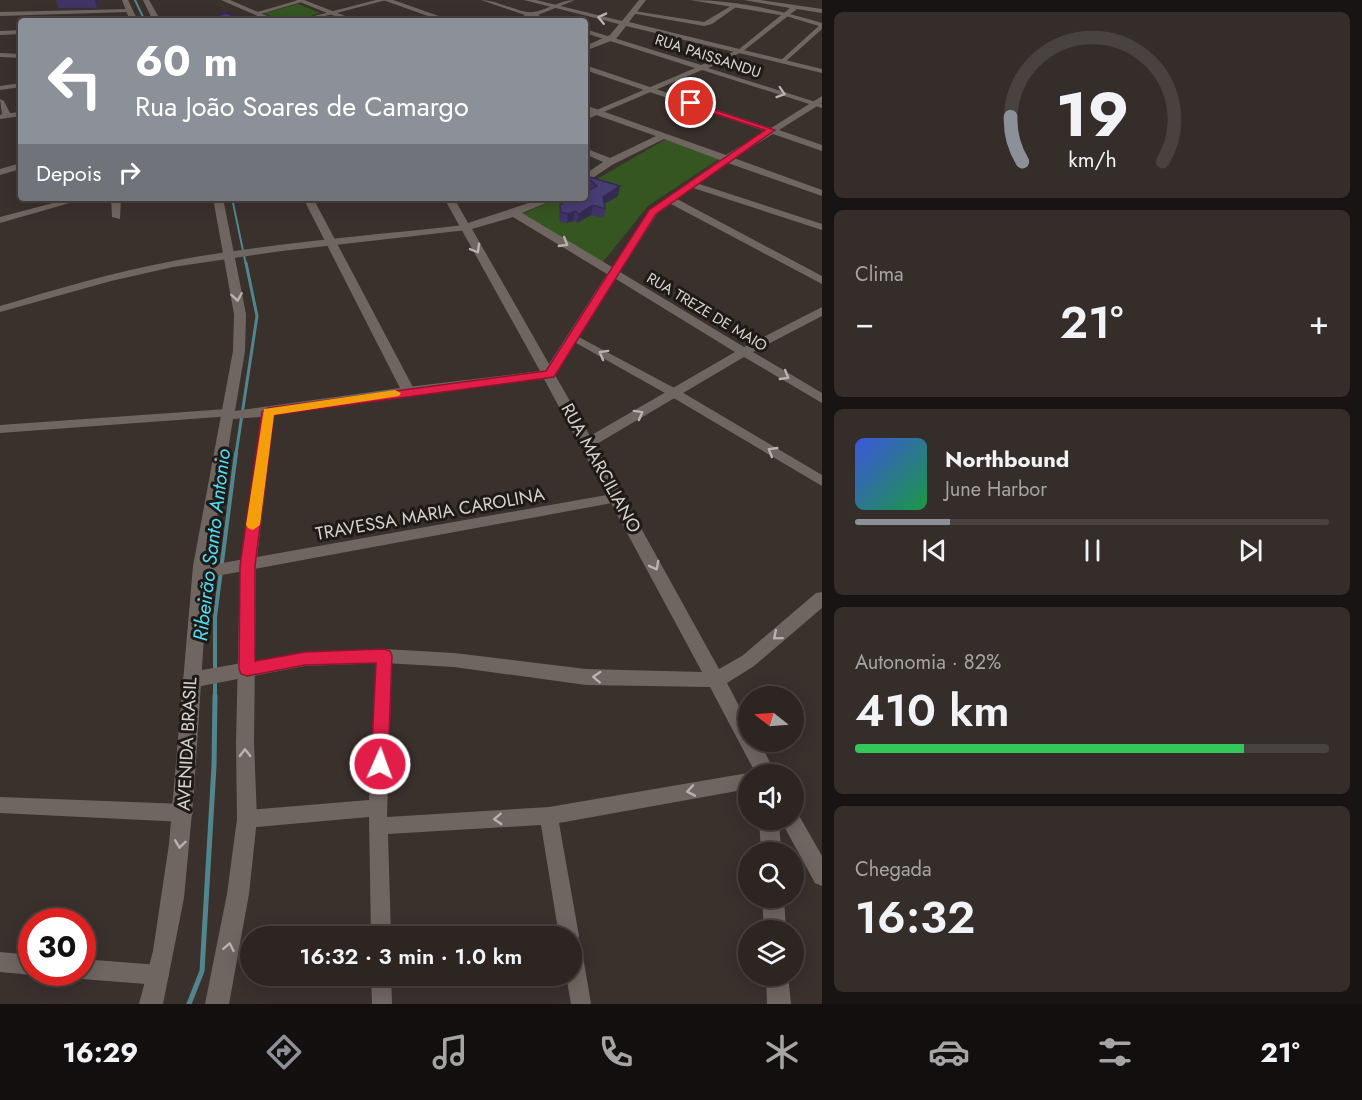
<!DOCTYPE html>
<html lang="pt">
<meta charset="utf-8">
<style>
:root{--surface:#2c2522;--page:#342d2a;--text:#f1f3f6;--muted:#a6a5a5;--line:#484240;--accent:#8c9099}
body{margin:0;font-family:Jost,sans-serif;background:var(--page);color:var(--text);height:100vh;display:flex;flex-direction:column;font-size:22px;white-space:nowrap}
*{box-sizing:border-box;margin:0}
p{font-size:20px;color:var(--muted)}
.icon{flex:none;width:33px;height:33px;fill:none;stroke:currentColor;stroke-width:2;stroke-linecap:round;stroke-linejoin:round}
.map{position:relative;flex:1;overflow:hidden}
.sheet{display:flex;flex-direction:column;gap:12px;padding:12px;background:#181413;width:540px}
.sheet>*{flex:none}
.banner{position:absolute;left:18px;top:18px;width:570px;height:183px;border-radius:6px;box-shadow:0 3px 15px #0003,0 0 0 2px var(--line);background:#8c9099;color:#fff;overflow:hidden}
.needle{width:39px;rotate:287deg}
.controls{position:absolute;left:738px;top:686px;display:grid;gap:12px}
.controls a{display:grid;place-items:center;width:66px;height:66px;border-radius:50%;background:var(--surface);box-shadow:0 3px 15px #0003,0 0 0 2px var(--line);font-size:30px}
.speed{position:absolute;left:18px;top:908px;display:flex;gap:12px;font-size:30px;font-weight:700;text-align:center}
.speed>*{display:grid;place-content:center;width:78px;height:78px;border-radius:50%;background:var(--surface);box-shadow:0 3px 15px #0003,0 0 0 2px var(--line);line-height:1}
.speed .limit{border:9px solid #d22;background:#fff;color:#111}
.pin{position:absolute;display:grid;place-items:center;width:51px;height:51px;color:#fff;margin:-26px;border:3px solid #fff;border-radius:50%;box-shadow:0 2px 6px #0007}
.me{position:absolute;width:66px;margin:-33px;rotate:2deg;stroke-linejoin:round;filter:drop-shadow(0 0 4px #0008)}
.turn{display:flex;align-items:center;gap:21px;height:126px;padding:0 18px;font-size:27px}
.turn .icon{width:78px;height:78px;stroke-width:2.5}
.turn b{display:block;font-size:42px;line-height:51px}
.then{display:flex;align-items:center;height:57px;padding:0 18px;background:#0003;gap:12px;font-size:22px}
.big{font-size:45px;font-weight:600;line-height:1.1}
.sheet .widget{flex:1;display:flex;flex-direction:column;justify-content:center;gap:9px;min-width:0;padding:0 21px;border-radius:9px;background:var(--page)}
.sheet .dial{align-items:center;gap:0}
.dial svg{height:156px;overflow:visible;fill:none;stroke:var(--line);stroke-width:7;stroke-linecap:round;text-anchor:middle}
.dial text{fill:var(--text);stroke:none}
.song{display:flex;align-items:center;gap:18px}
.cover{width:72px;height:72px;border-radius:9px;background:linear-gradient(135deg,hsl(230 70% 55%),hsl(140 70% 35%))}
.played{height:6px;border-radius:3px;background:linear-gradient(90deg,var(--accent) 20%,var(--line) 20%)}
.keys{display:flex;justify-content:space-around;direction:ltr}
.heat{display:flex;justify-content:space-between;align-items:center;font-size:33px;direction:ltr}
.charge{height:9px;border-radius:4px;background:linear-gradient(90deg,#34c759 82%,var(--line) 0)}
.trip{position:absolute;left:240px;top:926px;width:342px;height:60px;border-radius:30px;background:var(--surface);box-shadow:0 3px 15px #0003,0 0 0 2px var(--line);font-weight:600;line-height:60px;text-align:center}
.menu{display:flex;height:96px;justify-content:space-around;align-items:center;background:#120f0e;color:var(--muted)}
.menu .icon{width:42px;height:42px}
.menu .current{color:var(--accent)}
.menu b{font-size:27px;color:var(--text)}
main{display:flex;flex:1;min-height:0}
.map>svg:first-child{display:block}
.green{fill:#355621}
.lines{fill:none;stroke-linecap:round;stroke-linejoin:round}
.stream-far3{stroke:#52868e;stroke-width:2}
.stream-far2{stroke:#52868e;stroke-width:3}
.stream-far1{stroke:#52868e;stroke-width:4}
.stream{stroke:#52868e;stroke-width:5}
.minor{fill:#706661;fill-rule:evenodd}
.tertiary{fill:#706661;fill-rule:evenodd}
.secondary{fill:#706661;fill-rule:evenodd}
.wall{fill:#3f3465}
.shaded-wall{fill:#332b52}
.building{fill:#493d75;stroke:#332b52;stroke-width:1.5}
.oneway{stroke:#b9b2ae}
.route{fill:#e11d48;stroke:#92132f;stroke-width:1.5}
.slow{fill:#f59e0b}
.labels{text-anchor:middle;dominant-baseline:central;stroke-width:6;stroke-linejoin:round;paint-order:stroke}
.far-street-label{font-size:15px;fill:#d8d2cf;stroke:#1e1a18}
.street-label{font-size:18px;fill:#d8d2cf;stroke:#1e1a18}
.water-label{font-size:20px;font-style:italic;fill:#51ddf4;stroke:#1e1a18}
</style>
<main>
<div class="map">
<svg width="822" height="1004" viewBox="0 0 822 1004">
<rect width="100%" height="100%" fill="#3a312d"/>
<path class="green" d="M298,4L320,13C296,20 288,24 264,13Z
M666,139L719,159L648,206L603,262L522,214L558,198H585V186Z"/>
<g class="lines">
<path class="stream-far3" d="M135,0L145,21
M232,198L246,265"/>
<path class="stream-far2" d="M236,454L257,316L246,263"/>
<path class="stream-far1" d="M215,672V617L236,453
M215,696V679"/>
<path class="stream" d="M189,1004L202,971L214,766L215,695"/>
<path class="minor" d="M299,0L305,1L257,15L254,13Z
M376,0H386L306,21H295Z
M481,0C497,0 521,14 533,12C548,10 560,0 575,0L538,15L554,21C547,21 540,18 533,17C526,17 519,21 512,21L525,15Z
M744,0H760L822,9V13L797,9L742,52L708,68L822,104V108L702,70L585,120V115L695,68L585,33V29L701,65L738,50L790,8Z
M731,6L736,7L712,24L704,26L631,13L634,11L704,22Z
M131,9L129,12L0,16V12Z
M822,23V29L784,63H780V61Z
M21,30V34L0,35V31Z
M21,83V87L0,90V86Z
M0,99L4,101L10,113L21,112V116L0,119V115L2,114Z
M21,163V169L0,175V169Z
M690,181L822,224V230L687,186L686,184Z
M72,198H87L0,223V217Z
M111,198H121L120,219L112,217Z
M464,225L469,228L467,230L282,251L173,267L111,281L0,312V306C57,289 114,272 173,261C269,243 367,236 464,225Z
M573,334L680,391L822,475V486L672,397L569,339V335Z
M618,493L625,498L623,501L200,579L195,577L193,573L195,569L200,567Z
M384,649L390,651L392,656L387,817L549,807L748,773L751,774H748V789L559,823L579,936L577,942L582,950L591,1004H571L566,975H572V936H559L541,825L388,834L391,936H371L369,817L247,828L241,825L238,819L241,813L247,810L369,800L376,656L378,651Z
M0,797L184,804L190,807L193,813L190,819L184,822L0,813Z
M0,952L32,955V972H39L32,975L0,972Z
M82,959L159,965L166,968L169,975L166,982L159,985L82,979L75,976L73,972H82Z
M371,975H391L392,1004H372Z"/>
<path class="tertiary" d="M221,0H230L279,21H269Z
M295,0H304L358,21H347Z
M383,0H393L453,21H442Z
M524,0H536L622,21L639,0H646L629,22L822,69V73L626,26L616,39L585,51V46L610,35L619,24Z
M690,0C734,0 780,10 822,23V27L786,16Z
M585,65L771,128L822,96V103L779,130L822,145V151L773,134L734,158L822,190V196L728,163L677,199L822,276V284L671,204L657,214L620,272L744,347L822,307V316L753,352L822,393V403L744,357L595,445L719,669L742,656L816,593L822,592V608L754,666L727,683L748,723V741H759L776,774H756L710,687L586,685L454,667L384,663L305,666L191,688L185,685L182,680L185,675L191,672L305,652L384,649L454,653L586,669L702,672L544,379L408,395L401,391L408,387L540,371L444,198H454L468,223L544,198H558L522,213L612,267L649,210L720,160L664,139L612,165L585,183V174L603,162L585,154V148L610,158L656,136L585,111V105L726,155L765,131L585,70ZM513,217L607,274L549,364L472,229ZM616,279L735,352L590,436L555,375Z
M227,409L232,410L234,413L232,416L0,433V425Z
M794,811L797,812L822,856V886L815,883L780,819H794Z
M759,819H779L781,852H761Z
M762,897H784L786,930H764Z
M766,975H788L791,1004H767Z"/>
<path class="secondary" d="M122,0H128L138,21H130Z
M143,0H149L161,21H153Z
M0,53L21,54V58L0,57Z
M213,198H223L246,314L245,351L235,411L400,388L303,198H313L415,391L408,395L274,415L256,566L254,743L257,819L249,894L229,1004H205L227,894L237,819L236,743L240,566L261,417L233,419L208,575L194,791L184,898L163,1004H139L153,951L169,844L193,566L233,351L234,314Z"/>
</g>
<path class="wall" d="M56,0H99L97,8H59Z
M586,176L618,196L604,204L605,209L604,218L591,215L577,223L573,221L567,223L560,222L559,214L560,205L589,190L585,186Z"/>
<path class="shaded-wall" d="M95,0H99L97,8Z
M620,186L618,196L601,206L603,197Z
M593,205L591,215L577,223L579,214Z
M575,211L573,221L567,223L568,214Z"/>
<path class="building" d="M226,13L246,21H200Z
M586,176L620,186L603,197L605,209L593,205L579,214L575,211L568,214L561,212L560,205L570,198H585V192L597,186Z"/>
<defs><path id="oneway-chevron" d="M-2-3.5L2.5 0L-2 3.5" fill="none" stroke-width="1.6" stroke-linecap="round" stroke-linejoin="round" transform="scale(1.5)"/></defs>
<g class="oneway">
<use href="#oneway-chevron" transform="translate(602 18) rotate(-167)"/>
<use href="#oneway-chevron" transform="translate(781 93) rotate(18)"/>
<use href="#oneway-chevron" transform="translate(564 243) rotate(31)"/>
<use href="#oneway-chevron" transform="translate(476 249) rotate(60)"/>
<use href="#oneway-chevron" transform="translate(237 297) rotate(81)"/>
<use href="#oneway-chevron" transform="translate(603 354) rotate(-151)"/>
<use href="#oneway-chevron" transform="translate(785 376) rotate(31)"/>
<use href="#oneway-chevron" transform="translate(639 414) rotate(-29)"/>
<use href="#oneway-chevron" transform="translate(772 451) rotate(-149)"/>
<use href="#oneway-chevron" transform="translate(655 566) rotate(62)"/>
<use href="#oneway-chevron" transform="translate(777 636) rotate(140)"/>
<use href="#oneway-chevron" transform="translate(597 677) rotate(-177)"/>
<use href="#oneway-chevron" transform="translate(245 753) rotate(-91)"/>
<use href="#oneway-chevron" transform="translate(691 791) rotate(170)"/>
<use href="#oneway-chevron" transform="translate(498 819) rotate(177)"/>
<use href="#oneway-chevron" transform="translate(180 844) rotate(98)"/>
<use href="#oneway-chevron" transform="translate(229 947) rotate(-79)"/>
</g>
<path class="route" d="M688,101L775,130L656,214L554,377L274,415L255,566V661L305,652L384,649L390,651L392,656L388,764L386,770L380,772L373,770L371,764L376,663L305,665L247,676L241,674L239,669L240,566L262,412L268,408L546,371L649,210L765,130L688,105Z"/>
<path class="slow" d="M395,390L401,393L399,396L274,415L260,525L253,530L248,528L246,525L264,409Z"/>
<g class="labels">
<g class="far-street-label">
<text transform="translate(708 56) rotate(18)">RUA PAISSANDU</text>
<text transform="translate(707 312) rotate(31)">RUA TREZE DE MAIO</text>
</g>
<g class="street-label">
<text transform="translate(601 468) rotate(61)">RUA MARCILIANO</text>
<text transform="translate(430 514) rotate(-10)">TRAVESSA MARIA CAROLINA</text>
<text transform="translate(187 744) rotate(-87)">AVENIDA BRASIL</text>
</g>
<g class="water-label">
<text transform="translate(212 545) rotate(-83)">Ribeirão Santo Antonio</text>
</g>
</g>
</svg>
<div class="controls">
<a><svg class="needle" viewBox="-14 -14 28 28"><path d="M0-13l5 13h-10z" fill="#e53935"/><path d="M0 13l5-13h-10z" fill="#a6a5a5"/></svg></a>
<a><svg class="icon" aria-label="sound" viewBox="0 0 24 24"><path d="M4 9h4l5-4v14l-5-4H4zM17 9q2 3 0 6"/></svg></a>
<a><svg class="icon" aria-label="search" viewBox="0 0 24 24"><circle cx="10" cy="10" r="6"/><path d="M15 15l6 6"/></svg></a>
<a><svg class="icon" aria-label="layers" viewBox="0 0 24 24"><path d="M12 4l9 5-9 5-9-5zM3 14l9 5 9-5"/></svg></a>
</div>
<div class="speed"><div class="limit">30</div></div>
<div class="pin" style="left:691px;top:103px;background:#d93025"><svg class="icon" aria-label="arrive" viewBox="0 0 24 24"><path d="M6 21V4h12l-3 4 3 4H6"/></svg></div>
<svg class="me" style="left:380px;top:764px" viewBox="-20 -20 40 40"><circle r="17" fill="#e11d48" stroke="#fff" stroke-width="3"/><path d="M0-11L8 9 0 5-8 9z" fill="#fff"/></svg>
<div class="trip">16:32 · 3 min · 1.0 km</div>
<div class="banner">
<div class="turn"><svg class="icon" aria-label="left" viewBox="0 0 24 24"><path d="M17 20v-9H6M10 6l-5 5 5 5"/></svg><div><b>60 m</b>Rua João Soares de Camargo</div></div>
<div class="then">Depois<svg class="icon" aria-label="right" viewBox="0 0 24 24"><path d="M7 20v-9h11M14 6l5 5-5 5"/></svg></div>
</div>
</div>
<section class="sheet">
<div class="widget dial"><svg viewBox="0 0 100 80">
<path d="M14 69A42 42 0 1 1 86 69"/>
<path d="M14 69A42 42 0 0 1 8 46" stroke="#8c9099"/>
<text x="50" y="56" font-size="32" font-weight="700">19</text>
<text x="50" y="72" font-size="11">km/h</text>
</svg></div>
<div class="widget"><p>Clima</p>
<div class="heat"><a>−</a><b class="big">21°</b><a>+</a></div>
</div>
<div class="widget">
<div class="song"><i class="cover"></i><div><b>Northbound</b><p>June Harbor</p></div></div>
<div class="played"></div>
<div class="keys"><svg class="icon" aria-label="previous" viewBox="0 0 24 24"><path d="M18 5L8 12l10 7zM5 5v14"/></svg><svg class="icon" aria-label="pause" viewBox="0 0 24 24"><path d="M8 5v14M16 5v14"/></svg><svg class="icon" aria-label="next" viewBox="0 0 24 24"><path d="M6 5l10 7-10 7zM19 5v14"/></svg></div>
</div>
<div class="widget"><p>Autonomia · 82%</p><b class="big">410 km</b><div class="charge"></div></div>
<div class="widget"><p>Chegada</p><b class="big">16:32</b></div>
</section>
</main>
<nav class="menu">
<b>16:29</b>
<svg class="icon current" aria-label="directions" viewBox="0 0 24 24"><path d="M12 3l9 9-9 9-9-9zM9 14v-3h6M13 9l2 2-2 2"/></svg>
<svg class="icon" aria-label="music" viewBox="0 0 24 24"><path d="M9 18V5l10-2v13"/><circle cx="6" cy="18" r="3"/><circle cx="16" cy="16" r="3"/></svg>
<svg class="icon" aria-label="phone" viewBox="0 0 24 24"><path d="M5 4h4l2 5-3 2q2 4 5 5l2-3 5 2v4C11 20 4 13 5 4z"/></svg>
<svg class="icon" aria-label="climate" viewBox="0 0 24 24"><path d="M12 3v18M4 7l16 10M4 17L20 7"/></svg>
<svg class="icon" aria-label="car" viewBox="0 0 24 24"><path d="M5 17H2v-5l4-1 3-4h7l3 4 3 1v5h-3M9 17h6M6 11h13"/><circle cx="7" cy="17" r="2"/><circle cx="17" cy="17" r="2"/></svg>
<svg class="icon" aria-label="filters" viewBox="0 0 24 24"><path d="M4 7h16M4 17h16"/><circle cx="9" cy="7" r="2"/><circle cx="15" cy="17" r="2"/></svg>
<b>21°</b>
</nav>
